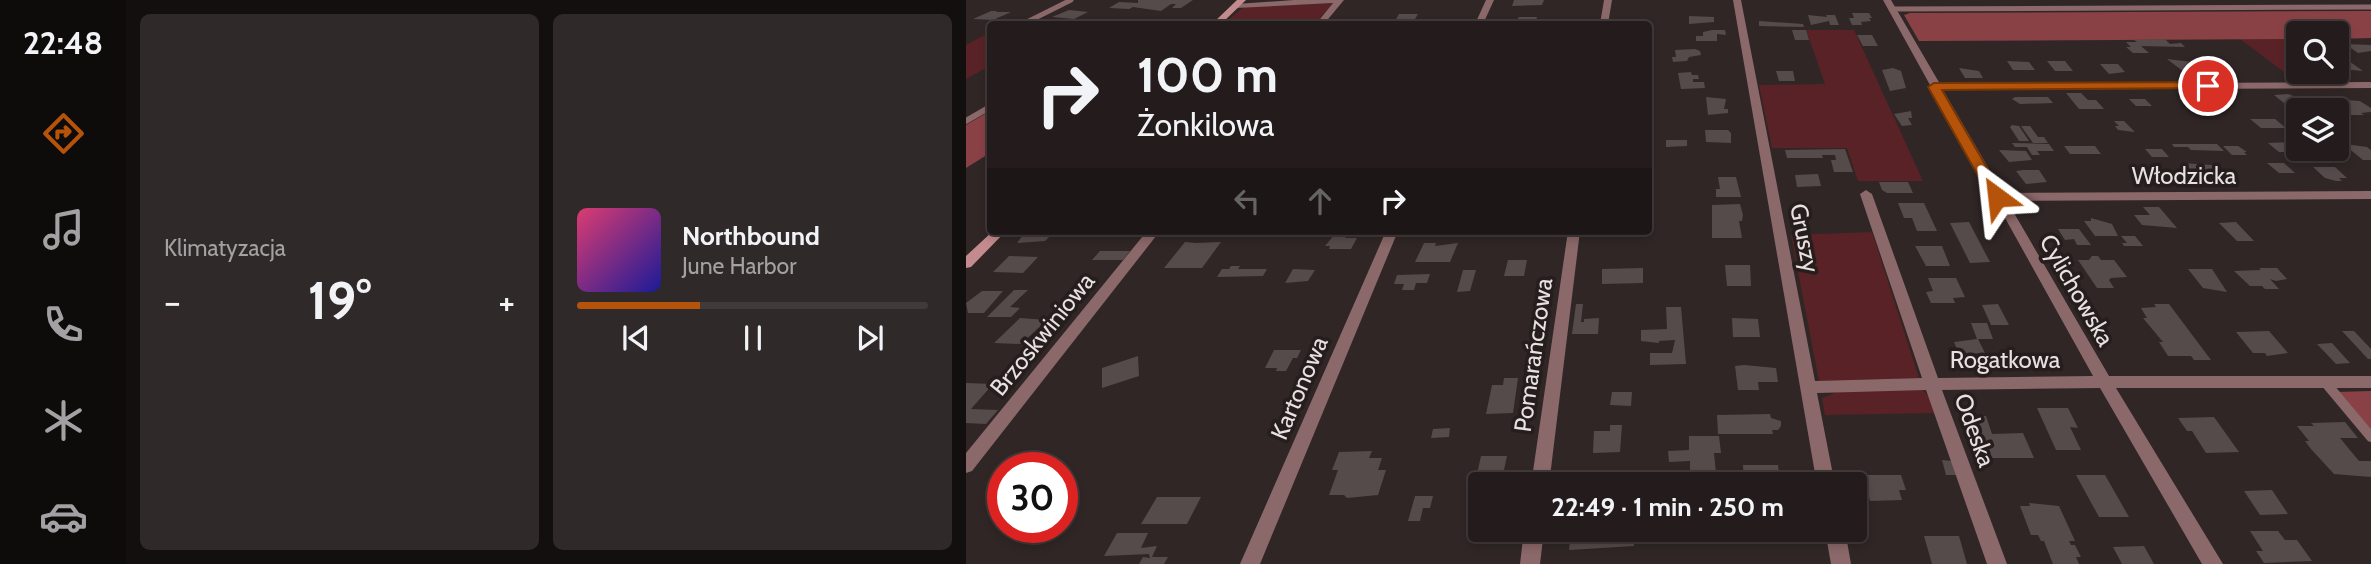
<!DOCTYPE html>
<html lang="pl">
<meta charset="utf-8">
<style>
:root{--surface:#241c1c;--page:#302929;--text:#f1f3f6;--muted:#a3a1a3;--line:#413a3b;--accent:#b45309}
body{margin:0;font-family:Cabin,sans-serif;background:var(--page);color:var(--text);height:100vh;display:flex;flex-direction:column;font-size:26px;white-space:nowrap}
*{box-sizing:border-box;margin:0}
p{font-size:23px;color:var(--muted)}
.icon{flex:none;width:38px;height:38px;fill:none;stroke:currentColor;stroke-width:2;stroke-linecap:round;stroke-linejoin:round}
.map{position:relative;flex:1;overflow:hidden}
.drawer{display:flex;flex-direction:column;gap:14px;padding:14px;background:#140f0f;width:840px}
.drawer>*{flex:none}
.top-card{position:absolute;left:21px;top:21px;width:665px;height:214px;border-radius:7px;box-shadow:0 4px 10px #0003,0 0 0 2px var(--line);background:#241c1c;color:var(--text);overflow:hidden}
.fabs{position:absolute;left:1320px;top:21px;display:grid;gap:14px}
.fabs a{display:grid;place-items:center;width:63px;height:63px;border-radius:7px;background:var(--surface);box-shadow:0 4px 10px #0003,0 0 0 2px var(--line);font-size:35px}
.speed{position:absolute;left:21px;top:452px;display:flex;gap:14px;font-size:35px;font-weight:700;text-align:center}
.speed>*{display:grid;place-content:center;width:91px;height:91px;border-radius:50%;background:var(--surface);box-shadow:0 4px 10px #0003,0 0 0 2px var(--line);line-height:1}
.speed .limit{border:10px solid #d22;background:#fff;color:#111}
.pin{position:absolute;display:grid;place-items:center;width:60px;height:60px;color:#fff;margin:-30px;border:4px solid #fff;border-radius:50%;box-shadow:0 2px 7px #0007}
.me{position:absolute;width:77px;margin:-38px;rotate:330deg;stroke-linejoin:round;filter:drop-shadow(0 0 5px #0008)}
.turn{display:flex;align-items:center;gap:24px;height:147px;padding:0 35px;font-size:32px}
.turn .icon{width:91px;height:91px;stroke-width:2.5}
.turn b{display:block;font-size:49px;line-height:60px}
.lanes{display:flex;align-items:center;height:66px;padding:0 35px;background:#0003;justify-content:center;gap:35px;direction:ltr}
.lanes .off{opacity:.35}
.big{font-size:52px;font-weight:800;line-height:1.1}
.drawer .card{flex:1;display:flex;flex-direction:column;justify-content:center;gap:10px;min-width:0;padding:0 24px;border-radius:10px;background:var(--page)}
.song{display:flex;align-items:center;gap:21px}
.cover{width:84px;height:84px;border-radius:10px;background:linear-gradient(135deg,hsl(340 70% 55%),hsl(240 70% 35%))}
.played{height:7px;border-radius:4px;background:linear-gradient(90deg,var(--accent) 35%,var(--line) 35%)}
.keys{display:flex;justify-content:space-around;direction:ltr}
.heat{display:flex;justify-content:space-between;align-items:center;font-size:38px;direction:ltr}
.drawer .tiles{flex:1;display:grid;gap:14px;grid-template-columns:repeat(2,1fr)}
.trip{position:absolute;left:502px;top:472px;width:399px;height:70px;border-radius:7px;background:var(--surface);box-shadow:0 4px 10px #0003,0 0 0 2px var(--line);font-weight:800;line-height:70px;text-align:center}
main{display:flex;flex:1;min-height:0}
.dock{display:flex;flex-direction:column;width:126px;justify-content:space-around;align-items:center;background:#0e0b0b;color:var(--muted)}
.dock .icon{width:49px;height:49px}
.dock .current{color:var(--accent)}
.dock b{font-size:32px;color:var(--text)}
.map>svg:first-child{display:block}
.green{fill:#592226}
.forest{fill:#8a4146}
.building{fill:#564b4b}
.lines{fill:none;stroke-linecap:round;stroke-linejoin:round}
.lane-far2{stroke:#8b6869;stroke-width:5}
.lane-far1{stroke:#8b6869;stroke-width:6}
.lane{stroke:#8b6869;stroke-width:10}
.street{fill:#8b6869;fill-rule:evenodd}
.secondary{fill:#c38b8d;fill-rule:evenodd}
.route{fill:#b45309;stroke:#753606;stroke-width:2}
.labels{text-anchor:middle;dominant-baseline:central;stroke-width:7;stroke-linejoin:round;paint-order:stroke}
.street-label{font-size:24px;fill:#e8e1e1;stroke:#261d1d}
</style>
<main>
<nav class="dock">
<b>22:48</b>
<svg class="icon current" aria-label="directions" viewBox="0 0 24 24"><path d="M12 3l9 9-9 9-9-9zM9 14v-3h6M13 9l2 2-2 2"/></svg>
<svg class="icon" aria-label="music" viewBox="0 0 24 24"><path d="M9 18V5l10-2v13"/><circle cx="6" cy="18" r="3"/><circle cx="16" cy="16" r="3"/></svg>
<svg class="icon" aria-label="phone" viewBox="0 0 24 24"><path d="M5 4h4l2 5-3 2q2 4 5 5l2-3 5 2v4C11 20 4 13 5 4z"/></svg>
<svg class="icon" aria-label="climate" viewBox="0 0 24 24"><path d="M12 3v18M4 7l16 10M4 17L20 7"/></svg>
<svg class="icon" aria-label="car" viewBox="0 0 24 24"><path d="M5 17H2v-5l4-1 3-4h7l3 4 3 1v5h-3M9 17h6M6 11h13"/><circle cx="7" cy="17" r="2"/><circle cx="17" cy="17" r="2"/></svg>
</nav>
<section class="drawer">
<div class="tiles">
<div class="card"><p>Klimatyzacja</p>
<div class="heat"><a>−</a><b class="big">19°</b><a>+</a></div>
</div>
<div class="card">
<div class="song"><i class="cover"></i><div><b>Northbound</b><p>June Harbor</p></div></div>
<div class="played"></div>
<div class="keys"><svg class="icon" aria-label="previous" viewBox="0 0 24 24"><path d="M18 5L8 12l10 7zM5 5v14"/></svg><svg class="icon" aria-label="pause" viewBox="0 0 24 24"><path d="M8 5v14M16 5v14"/></svg><svg class="icon" aria-label="next" viewBox="0 0 24 24"><path d="M6 5l10 7-10 7zM19 5v14"/></svg></div>
</div>
</div>
</section>
<div class="map">
<svg width="1405" height="564" viewBox="0 0 1405 564">
<rect width="100%" height="100%" fill="#302626"/>
<path class="green" d="M367,3L349,24H257L278,7Z
M840,30H888L957,181H892L881,148H806L793,85L859,84Z
M24,32V66L0,79V45Z
M1274,39H1318L1332,49V72H1364L1377,81H1330Z
M906,232L953,378L853,381L825,235Z
M954,388L965,398L972,413L859,415L856,398L874,391Z"/>
<path class="forest" d="M1405,11V38L1370,39V33H1332V39L953,41L938,15L944,13Z
M24,111V153L0,168V125Z
M1405,391V432L1370,392Z"/>
<path class="building" d="M172,0H227L215,8H206L210,4H205L195,11L167,7L163,9L143,8L153,2L172,3Z
M548,0H578L576,5L546,6Z
M103,10L122,12L108,19L86,17Z
M25,11H31L30,12H45L27,20L7,19Z
M886,13H903L906,18H903L905,21L895,22L896,25H886L883,18H888Z
M433,14H452L446,24H417L429,21Z
M842,15L861,17L860,15H869L873,25H864L863,21L845,25Z
M723,16L748,17V22L723,24Z
M553,17H571L569,24H548Z
M793,21L837,24L838,27L793,26Z
M746,30H759L760,35L751,34V41H730V36H737V32Z
M826,30H840L843,40H829Z
M891,35H906L912,46H897Z
M1199,39L1204,44L1215,43L1219,47L1175,46L1183,53H1167L1160,47H1165L1160,42H1171L1168,40Z
M1379,44L1405,45V51L1392,53Z
M729,49L734,51L735,55L723,57L721,61L707,62L706,57H710L709,50Z
M1201,59L1226,62L1230,67H1243L1252,74L1222,75Z
M1370,59H1380L1397,71L1377,69L1378,71H1370Z
M1041,61L1063,62L1069,70H1047Z
M1081,61H1099L1107,71H1089Z
M1134,64H1152L1159,72L1143,74Z
M927,68L935,71L940,88L924,91L916,70Z
M993,68L1013,71L1017,78H999Z
M810,71H827L829,81H813Z
M725,72L726,75H732L733,79H727V82H738L739,88L715,89L712,73Z
M1100,93H1115L1122,100H1130L1138,109H1113Z
M1322,94L1330,97L1335,101L1318,103L1308,95Z
M740,97L760,99L758,109H762V113L742,115Z
M1049,97H1082L1087,103L1054,104L1046,99Z
M1213,98H1229L1244,112H1227Z
M1163,99H1179L1186,106H1170Z
M1363,99L1394,101L1405,108V112L1395,113L1398,115H1379L1365,105H1371Z
M945,111L946,118H942L946,125L936,126L928,114Z
M1284,119H1309L1320,128H1295Z
M1148,121H1158L1169,132L1152,130L1149,126H1153Z
M1046,125L1053,126L1063,141H1053L1044,127Z
M1055,126H1064L1072,137H1078L1082,143H1067Z
M739,130H762L765,133V143L740,142Z
M700,140H721V146L700,147Z
M1332,142V148H1320L1325,152H1313L1302,143Z
M1046,143L1083,144L1088,151H1071L1074,155H1066L1061,147H1049Z
M1371,143L1401,147L1405,150V160H1397L1381,147Z
M1206,144H1251L1258,151L1225,150L1222,147H1208Z
M1098,146H1129L1135,154H1104Z
M1257,146H1272L1281,152H1278L1281,155H1266Z
M1370,147L1383,157H1362L1352,149H1370Z
M879,149L887,172H868L865,160H870L869,155H856L857,158H821L819,150Z
M1179,149H1196L1203,157H1186Z
M1033,150L1060,151L1066,160L1043,162Z
M1215,163L1246,165L1256,174H1225Z
M1301,163H1318L1329,173H1313Z
M1347,167H1369L1381,178H1373L1376,181H1370L1359,178Z
M1057,170H1073L1081,182L1060,184L1050,171Z
M852,174L855,186L831,187L829,175Z
M752,177H770L775,197H750V189H754Z
M913,182H942L947,193H921L916,190Z
M932,203H958L971,231H951L946,218H938Z
M774,204L777,215L776,221H773L776,238H746V205Z
M1177,207H1193L1211,228L1176,225L1168,215H1184Z
M1125,218L1146,224L1152,236H1129L1118,221H1125Z
M1003,222L1024,262L1004,263L984,223Z
M1270,222L1288,241H1271L1253,223Z
M1092,229H1113L1125,245H1111L1108,239L1099,240Z
M60,231H89L79,241L51,243Z
M369,234H381L379,238H391L385,249H363L364,246H359Z
M1155,236H1169L1177,246H1158L1156,243H1161Z
M219,242L230,243L255,242L236,268H198Z
M458,243H470L469,246L492,243L484,262H449Z
M949,246H976L984,266H960Z
M134,251H164L157,260H126Z
M43,256L72,257L57,273L27,272Z
M1126,256H1132L1135,260H1148L1161,277L1145,278L1143,280L1148,288H1131L1112,260H1123Z
M542,260H561L558,276H538Z
M759,265H784L785,286H761Z
M265,266H274L272,269H301L297,276L251,277L256,269H263Z
M677,268V283L636,284V269Z
M1293,268H1311L1321,279L1310,281L1304,279L1313,289H1299L1296,286H1284L1268,271L1295,270Z
M327,269L349,270L342,281L319,283Z
M1222,269H1246L1261,292L1237,288Z
M497,270H510L504,291L491,292Z
M464,274L461,283H450L448,290H436L438,284H428L431,275Z
M962,278H990L999,297L987,298L989,303H965L960,292L967,291Z
M48,290H62L44,307L54,308L45,317H21Z
M16,291H37L18,313H2L0,303Z
M610,304H617L615,322H618V319L633,318L632,334H606Z
M1032,304L1043,325H1025L1016,305Z
M1188,304H1203L1245,360H1228L1225,356H1202L1193,342H1197L1177,318H1181L1175,308L1190,307Z
M700,307H715L720,364L684,365V353H706L709,340L693,341V343L675,341V330L701,329Z
M54,318L81,320L55,344L28,343Z
M766,318L792,319L794,337H767Z
M1005,323H1021L1027,339H1012L1019,353L993,354L988,342L1011,339Z
M1303,331L1322,353L1301,356L1299,353H1287L1270,332Z
M1376,331H1388L1405,349V359H1402Z
M1366,343L1384,363L1370,364L1351,344Z
M308,350H335L331,358H327L320,371H310L311,368H299Z
M172,356L173,376L136,388V368Z
M778,365L810,368L812,382H792L793,390H772L769,366Z
M538,378H552L547,413L520,414L526,385H537Z
M0,383L27,384L5,409L32,410L20,424L0,423Z
M646,392H666L665,406L644,405Z
M1071,408H1102L1112,428L1104,427L1115,450H1090Z
M804,414L805,418L815,421V426L812,430H806L807,434H752L751,415Z
M1003,416H1020L1026,434L1057,433L1068,458H1018Z
M1248,417L1273,452L1240,453L1226,431H1221L1212,418Z
M1379,422L1392,438H1374L1393,461H1405V477L1368,474L1345,449L1339,441H1343L1331,426H1348L1345,423Z
M644,425H656L654,452L627,453L628,431H644Z
M484,428L483,437L465,438L467,429Z
M723,436H753L755,453H748L750,473H724V461L703,462L702,451L723,450Z
M406,451L403,458H416L412,470H420L412,495L381,498L378,495H363L372,470H366L373,452Z
M51,456H85L77,467H42Z
M515,456H541L535,484L509,483Z
M976,460L987,461L991,475H980Z
M777,465H812L813,473L823,477L814,481L815,485H778Z
M654,471L653,474L669,473L668,485L626,484L627,472Z
M898,475H935L940,490H933L936,500L904,501Z
M1110,475H1139L1163,517H1133Z
M1306,490L1322,514L1294,515L1278,491Z
M449,496H467L464,508H457L454,521H442Z
M191,497H235L221,524H175Z
M1063,503L1093,506L1109,541H1103L1105,545H1109L1115,557H1110L1113,564H1087L1078,541H1075L1072,535H1065L1054,506H1064Z
M605,530H668V546L603,550Z
M1284,531H1312L1319,540H1331L1346,561L1298,563L1290,551H1297Z
M151,533H182L175,548L191,546L186,557H202L198,564H173L177,557L184,558L183,554L138,556Z
M958,536H993L1001,564H966Z
M1178,546L1188,564H1156L1147,547Z"/>
<g class="lines">
<path class="lane-far2" d="M925,9L1405,7
M57,24L105,0"/>
<path class="lane-far1" d="M0,121L24,107"/>
<path class="lane" d="M1359,382L1405,437"/>
<path class="street" d="M328,0H378L358,24H350L367,3L270,8L266,6L270,4Z
M520,0H528L517,24H509Z
M638,0H646L642,24H634Z
M767,0H775L849,381L956,378L894,194L900,190L906,194L972,378L1127,376L1029,200L1025,197L1026,195L967,90L963,87L964,85L917,0H925L974,84L1405,82V88L977,90L1037,193L1405,191V199L1041,201L1143,376H1405V388H1150L1257,564H1236L1134,388L976,390L1041,564H1021L960,390L851,393L869,485H851Z
M181,231H194L6,471L0,473V453Z
M420,231H432L294,564H274Z
M602,231H614L583,485H565Z
M558,530H578L574,564H554Z
M859,530H879L885,564H865Z"/>
<path class="secondary" d="M271,0H280L255,24H246Z
M27,231H40L5,267L0,268V256Z"/>
</g>
<path class="route" d="M1242,82L1246,83V88L976,90L1038,197L1031,201L1024,197L962,87L968,83Z"/>
<g class="labels">
<g class="street-label">
<text x="1218" y="175">Włodzicka</text>
<text transform="translate(839 238) rotate(79)">Gruszy</text>
<text transform="translate(1111 290) rotate(60)">Cylichowska</text>
<text transform="translate(76 334) rotate(-51)">Brzoskwiniowa</text>
<text transform="translate(567 355) rotate(-82)">Pomarańczowa</text>
<text x="1039" y="359">Rogatkowa</text>
<text transform="translate(333 388) rotate(-67)">Kartonowa</text>
<text transform="translate(1009 430) rotate(70)">Odeska</text>
</g>
</g>
</svg>
<div class="fabs">
<a><svg class="icon" aria-label="search" viewBox="0 0 24 24"><circle cx="10" cy="10" r="6"/><path d="M15 15l6 6"/></svg></a>
<a><svg class="icon" aria-label="layers" viewBox="0 0 24 24"><path d="M12 4l9 5-9 5-9-5zM3 14l9 5 9-5"/></svg></a>
</div>
<div class="speed"><div class="limit">30</div></div>
<div class="pin" style="left:1242px;top:86px;background:#d93025"><svg class="icon" aria-label="arrive" viewBox="0 0 24 24"><path d="M6 21V4h12l-3 4 3 4H6"/></svg></div>
<svg class="me" style="left:1031px;top:197px" viewBox="-20 -20 40 40"><path d="M0-17L14 15 0 8-14 15z" fill="#b45309" stroke="#fff" stroke-width="4"/></svg>
<div class="trip">22:49 · 1 min · 250 m</div>
<div class="top-card">
<div class="turn"><svg class="icon" aria-label="right" viewBox="0 0 24 24"><path d="M7 20v-9h11M14 6l5 5-5 5"/></svg><div><b>100 m</b>Żonkilowa</div></div>
<div class="lanes"><svg class="icon off" aria-label="left" viewBox="0 0 24 24"><path d="M17 20v-9H6M10 6l-5 5 5 5"/></svg><svg class="icon off" aria-label="ahead" viewBox="0 0 24 24"><path d="M12 20V5M6 11l6-6 6 6"/></svg><svg class="icon" aria-label="right" viewBox="0 0 24 24"><path d="M7 20v-9h11M14 6l5 5-5 5"/></svg></div>
</div>
</div>
</main>
